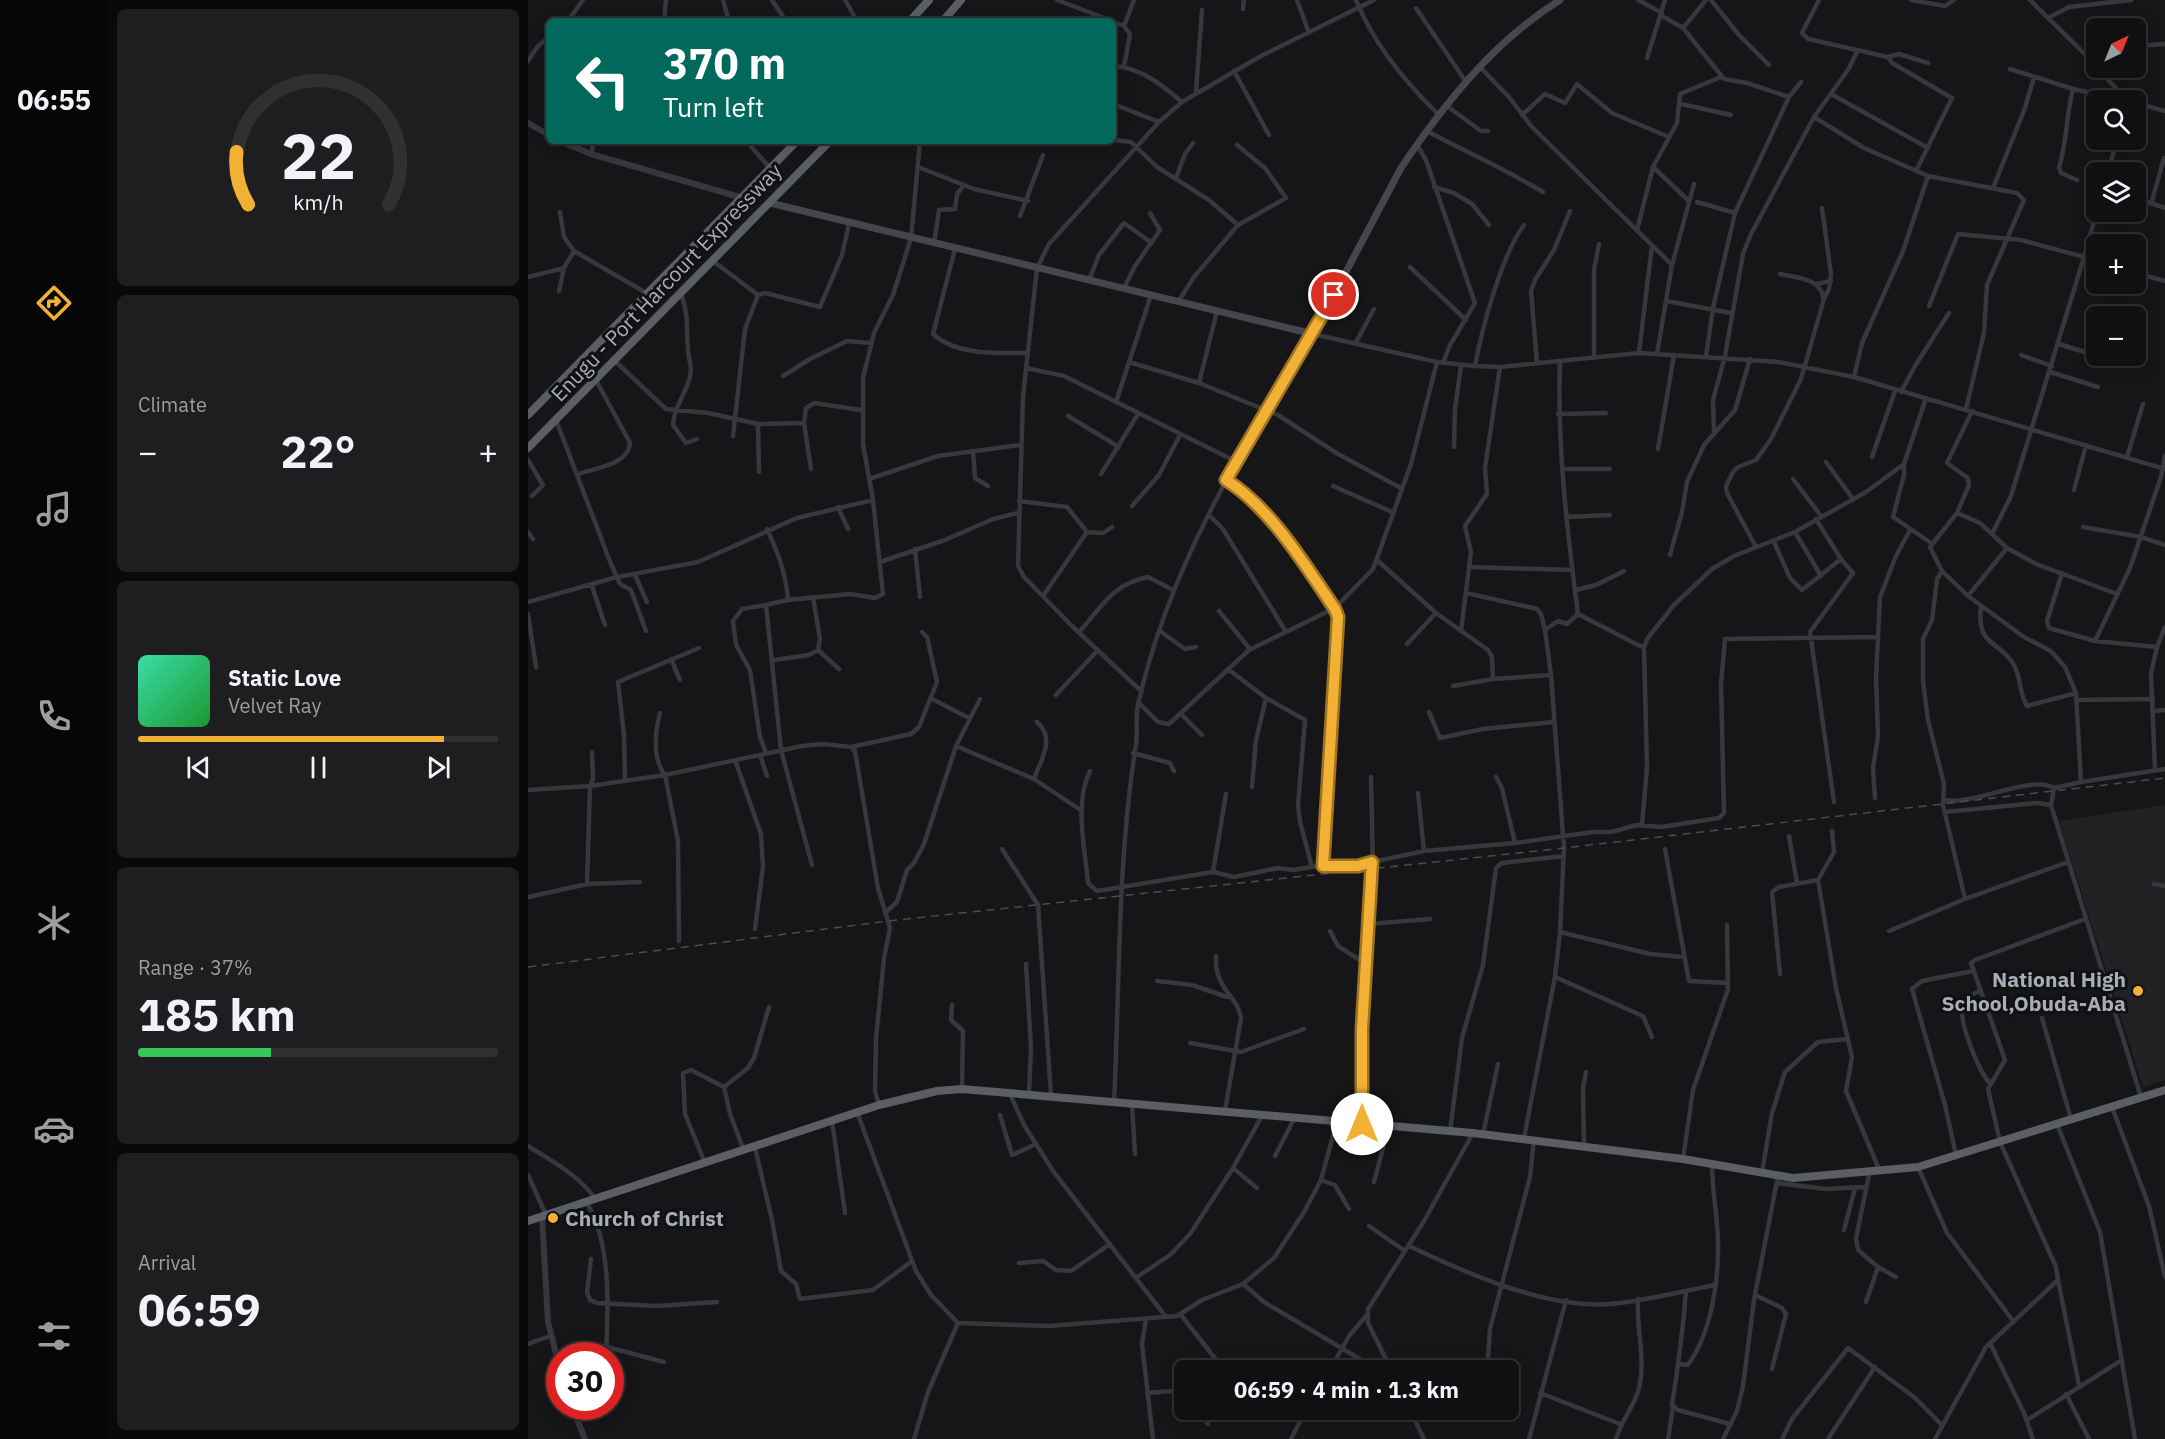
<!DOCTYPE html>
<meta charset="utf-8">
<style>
:root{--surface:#101012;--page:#1e1e20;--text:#f1f3f6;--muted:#9c9d9f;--line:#303032;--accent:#f2b134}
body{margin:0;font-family:"IBM Plex Sans",sans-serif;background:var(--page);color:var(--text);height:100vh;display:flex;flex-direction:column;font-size:22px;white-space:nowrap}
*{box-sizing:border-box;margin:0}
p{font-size:20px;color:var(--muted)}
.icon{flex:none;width:33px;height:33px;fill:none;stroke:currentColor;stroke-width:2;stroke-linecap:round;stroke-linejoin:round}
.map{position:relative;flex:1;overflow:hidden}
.panel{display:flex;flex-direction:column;gap:9px;padding:9px;background:#09090a;width:420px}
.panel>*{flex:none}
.top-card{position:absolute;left:18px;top:18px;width:570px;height:126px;border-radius:9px;box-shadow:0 3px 15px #0003,0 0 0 2px var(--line);background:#00695c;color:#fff;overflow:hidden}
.needle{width:39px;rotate:43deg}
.tools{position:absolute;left:1558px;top:18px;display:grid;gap:12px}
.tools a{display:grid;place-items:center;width:60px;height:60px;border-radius:9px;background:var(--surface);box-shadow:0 3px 15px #0003,0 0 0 2px var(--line);font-size:30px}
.speed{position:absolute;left:18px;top:1342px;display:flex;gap:12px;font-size:30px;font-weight:700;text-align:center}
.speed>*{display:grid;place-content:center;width:78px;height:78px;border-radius:50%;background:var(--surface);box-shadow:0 3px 15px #0003,0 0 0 2px var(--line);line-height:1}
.speed .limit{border:9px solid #d22;background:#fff;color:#111}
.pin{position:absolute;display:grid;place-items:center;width:51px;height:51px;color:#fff;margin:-26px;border:3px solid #fff;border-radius:50%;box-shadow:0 2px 6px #0007}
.me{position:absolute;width:66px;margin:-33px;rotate:0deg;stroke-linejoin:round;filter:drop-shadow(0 0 4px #0008)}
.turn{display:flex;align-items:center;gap:21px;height:126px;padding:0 18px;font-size:27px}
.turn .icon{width:78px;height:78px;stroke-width:2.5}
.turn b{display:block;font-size:42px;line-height:51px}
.big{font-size:45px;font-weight:700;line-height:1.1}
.panel .card{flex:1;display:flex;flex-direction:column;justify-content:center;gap:9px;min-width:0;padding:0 21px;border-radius:9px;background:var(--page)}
.panel .dial{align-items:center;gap:0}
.dial svg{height:156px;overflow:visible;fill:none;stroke:var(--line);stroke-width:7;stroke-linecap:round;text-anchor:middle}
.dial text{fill:var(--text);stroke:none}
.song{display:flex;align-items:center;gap:18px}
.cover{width:72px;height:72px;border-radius:9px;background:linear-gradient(135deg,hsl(160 70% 55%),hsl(130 70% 35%))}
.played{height:6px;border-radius:3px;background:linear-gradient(90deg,var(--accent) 85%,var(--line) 85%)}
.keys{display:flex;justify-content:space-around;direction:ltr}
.heat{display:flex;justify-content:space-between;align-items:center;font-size:33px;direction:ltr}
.charge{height:9px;border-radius:4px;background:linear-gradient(90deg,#34c759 37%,var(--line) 0)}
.trip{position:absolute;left:646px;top:1360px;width:345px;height:60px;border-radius:9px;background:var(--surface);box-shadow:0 3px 15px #0003,0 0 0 2px var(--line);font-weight:700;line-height:60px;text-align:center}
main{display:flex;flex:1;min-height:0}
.dock{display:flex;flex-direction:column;width:108px;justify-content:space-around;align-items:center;background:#060607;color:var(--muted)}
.dock .icon{width:42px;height:42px}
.dock .on{color:var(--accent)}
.dock b{font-size:27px;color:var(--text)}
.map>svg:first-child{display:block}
.built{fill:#222225}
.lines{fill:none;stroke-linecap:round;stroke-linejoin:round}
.minor{stroke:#37383d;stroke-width:4.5}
.tertiary{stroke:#37383d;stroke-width:6}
.secondary{stroke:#45474d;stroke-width:7}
.trunk{stroke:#5b5e65;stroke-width:8}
.rail{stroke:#4a4c52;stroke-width:1.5;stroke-dasharray:8 6;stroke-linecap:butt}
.route-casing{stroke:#9d7322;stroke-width:15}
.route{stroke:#f2b134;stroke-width:10}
.poi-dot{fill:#f2b134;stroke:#111113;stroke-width:2}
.labels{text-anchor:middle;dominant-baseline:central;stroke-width:6;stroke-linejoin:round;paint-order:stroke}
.street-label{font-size:21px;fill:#a8adb8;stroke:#111113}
.poi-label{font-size:21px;font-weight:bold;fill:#a8adb8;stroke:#111113;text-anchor:end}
</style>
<main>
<nav class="dock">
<b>06:55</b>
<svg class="icon on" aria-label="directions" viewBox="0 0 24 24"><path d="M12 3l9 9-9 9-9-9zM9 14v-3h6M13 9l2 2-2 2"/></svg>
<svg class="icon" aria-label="music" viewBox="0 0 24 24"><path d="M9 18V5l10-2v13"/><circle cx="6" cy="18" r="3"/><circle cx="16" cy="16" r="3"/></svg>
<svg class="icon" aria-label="phone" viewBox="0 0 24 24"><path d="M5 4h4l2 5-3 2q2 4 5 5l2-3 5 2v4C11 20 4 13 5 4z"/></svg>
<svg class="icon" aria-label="climate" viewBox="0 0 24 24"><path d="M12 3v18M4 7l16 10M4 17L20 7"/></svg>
<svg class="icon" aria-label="car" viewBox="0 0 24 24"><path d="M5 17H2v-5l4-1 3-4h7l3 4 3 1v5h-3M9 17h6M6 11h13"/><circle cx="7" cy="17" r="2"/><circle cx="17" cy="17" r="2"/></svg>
<svg class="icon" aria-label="filters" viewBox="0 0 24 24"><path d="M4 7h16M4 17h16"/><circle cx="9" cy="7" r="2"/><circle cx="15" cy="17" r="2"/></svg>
</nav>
<section class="panel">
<div class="card dial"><svg viewBox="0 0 100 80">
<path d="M14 69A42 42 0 1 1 86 69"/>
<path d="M14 69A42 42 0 0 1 8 42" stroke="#f2b134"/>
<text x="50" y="56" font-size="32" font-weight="700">22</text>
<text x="50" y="72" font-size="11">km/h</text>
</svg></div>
<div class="card"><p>Climate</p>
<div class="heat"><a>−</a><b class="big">22°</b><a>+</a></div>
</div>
<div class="card">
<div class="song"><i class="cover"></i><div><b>Static Love</b><p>Velvet Ray</p></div></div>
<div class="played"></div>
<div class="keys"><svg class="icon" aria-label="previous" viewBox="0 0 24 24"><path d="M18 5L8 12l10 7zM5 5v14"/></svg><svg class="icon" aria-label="pause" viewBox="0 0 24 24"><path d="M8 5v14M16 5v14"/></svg><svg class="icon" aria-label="next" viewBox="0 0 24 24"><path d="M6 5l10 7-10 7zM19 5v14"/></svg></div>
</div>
<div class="card"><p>Range · 37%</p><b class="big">185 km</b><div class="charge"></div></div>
<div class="card"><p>Arrival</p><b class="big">06:59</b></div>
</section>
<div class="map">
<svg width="1637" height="1439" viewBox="0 0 1637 1439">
<rect width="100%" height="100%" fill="#161618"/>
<path class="built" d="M1637,805V1080L1615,1087L1531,821Z"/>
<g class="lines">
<path class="minor" d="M195,0L201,21
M244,0L258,21
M317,0L329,21
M529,0L584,21
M769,0L781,33
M828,0C846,45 877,82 911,115
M1110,0L1134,13
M1183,0L1211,35L1241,65
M1291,0L1274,33L1280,39L1360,57L1371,54L1400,63
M1383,0L1417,6L1426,0
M1502,0L1569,66
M888,8L938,82
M715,9L716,0
M1134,16L1155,28L1196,79L1219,83L1261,97L1273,82
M1520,18L1541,7L1603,0
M40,21L55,0
M136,21L138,0
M585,22L596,26L602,34L596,67
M596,26L606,0
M1155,28L1178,0
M1608,46L1637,44
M1557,54L1569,52
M1360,57L1364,63L1424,98L1388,171
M1119,58L1137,0
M0,61L10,46L21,37
M585,66C612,67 634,85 654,102
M952,67L981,97L1004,127L1144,265L1129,354
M1570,68L1598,100
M1482,69L1545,89L1595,100
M706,71L741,135
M1545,89C1538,115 1539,142 1531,168L1533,173L1549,180
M668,92L674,10
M1303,94L1400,148
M1608,103L1637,111
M585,104L631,122
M1153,104L1203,115
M919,106L953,131H960
M994,115L1017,94L1037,103L1049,84L1084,113L1141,137
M1286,117L1336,148L1400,176L1489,193L1496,200L1459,285L1456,333L1438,409
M899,131C938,152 977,169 1015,192
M585,140L603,142L629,167L681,200L710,225L666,277L650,302
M218,141L243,169
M709,145L737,168L758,198L710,225
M889,145L898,160L947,303L922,345L915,363
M63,154L66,141
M390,167L446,189L500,201
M1125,167L1161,201
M1580,172L1589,140
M648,178L657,154L665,143
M906,187L926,193L944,204L961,225
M1465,188L1497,108L1506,77
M1608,198L1637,208
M1169,202L1207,213
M1623,204L1636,158
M1294,208L1303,274L1301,289L1296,299
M32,212L36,237L46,251L120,294
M492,216L515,155
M1109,230L1125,167L1149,123L1152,94L1193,77
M406,244L411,210L427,209L429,194L436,185
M427,249L405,334C429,356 470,353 500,353
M185,261L230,295L237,293L292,307L314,255L321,224
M1144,265L1166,184
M882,267L938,320
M1608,273L1637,281
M0,277L36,268
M561,280L571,255L596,223L624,243
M1288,284L1303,281
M596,288L607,266L632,230L622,213
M31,291L36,268L46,251
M153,293C161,316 158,327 160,349C160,359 165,366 162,377C158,394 146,406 145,425L158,443L169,439
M1138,301L1203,313
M1401,306L1430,234L1493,240L1556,257L1569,211
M827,344L846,309
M1531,344L1595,364
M1111,353L1124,245
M1493,355L1524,366
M1066,356V270L1071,244
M1178,356L1185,308L1207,213L1261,97
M87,361L138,409L180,413L230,424L276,423
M1032,361C1029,446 1039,530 1050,614L1116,648
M601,362L671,383L750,415L810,454L873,488
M1009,363L1003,291L1007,280L1026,250L1042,211
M947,366C954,328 974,254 996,225
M498,368L536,376L707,461
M1522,372L1570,387
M255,376L282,359L319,341L343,343
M1326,377L1334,343L1375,251L1400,176
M671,383L689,311
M1373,392L1387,366L1421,313
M588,402L623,295
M1030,414L1078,413
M540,416L591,447
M28,420L83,564L92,584L103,590L118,631
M230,424L231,472
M1186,431L1185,400L1197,356L1215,254L1223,234L1286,117L1320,70L1329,52
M205,436L217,329L230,295
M926,447L927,408L933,366
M1130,449L1146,355
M445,451L447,478L460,486
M1344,457L1367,391
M1599,457L1615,404
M0,460L15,485L4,496
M1298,462L1325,499
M1376,464V475L1365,517L1403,543
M283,469L276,423L278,408L286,403L333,410
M1034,469H1082
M50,474C68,468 101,464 102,443L68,380
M573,474L610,414
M341,479L410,456L492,445
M1265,479L1293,516
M697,480C743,508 777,565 807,608L810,617L796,866
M805,486L864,512
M1546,490L1558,445
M491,501L539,507L559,532L575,533L584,527
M604,506L631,475L652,435
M310,507L320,529
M1429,513L1452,523L1479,548L1508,564L1589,594
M681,515L695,529L758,632
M1038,517L1082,515
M1288,519L1313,559L1325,573L1282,632L1306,802
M1555,527L1613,537L1637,545
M239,529C250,553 258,573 260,600L238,605L253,750L284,865
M0,532L5,539
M1267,532L1293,576
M1464,534L1483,496L1556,257L1569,261
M1246,542L1262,578L1274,590L1313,559
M1228,547L1199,493L1198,486L1205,472L1210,467L1228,460L1243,439L1273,379L1296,299C1292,278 1270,278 1252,274
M387,549L392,597
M1142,555L1154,512L1159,482L1176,445L1207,410L1222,359
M850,561L908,613L960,650L964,657L965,679
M352,562L417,540L465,519L490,513
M942,567L1045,570
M1414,571L1409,579L1404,620L1395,639V681L1400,720L1416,784L1415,805L1437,899
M1534,573L1519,621L1521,628L1567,641L1629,647L1637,627
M107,575L119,602
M64,586L77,625
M1048,590L1068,585L1096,571
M938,593L1009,609L1013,614L1017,630L1023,675L1036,848L1032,932L1027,977L996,1138
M515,596L559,532
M1440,596L1479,548
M260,600L322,594L347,598L355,594L345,500L335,444V378L346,333L365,295L383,238L392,141
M0,602L89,577L170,562L269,518L345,500
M1453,606C1448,648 1471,639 1486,665C1493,677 1491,694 1499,706L1548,693
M691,611L722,649
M0,614L8,667
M1017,630L1030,621L1039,624L1050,614
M632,631L657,649L668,647
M933,631L943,552L937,526L959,494L957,468L972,367
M551,632C574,607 584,584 620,577L645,590
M1567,641L1602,568L1633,477L1637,456
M879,644L908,613
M290,650L311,669
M143,659L152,680
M246,660L281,655L290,650L292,639L285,597
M700,669L738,698L777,720L770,805L772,822L784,867
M925,686L965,679L1023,675
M613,691L543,625L496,577L490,566L495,397L509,268L521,244L631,122L654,102L733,56L846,0
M528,695L570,650
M404,699L441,718
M1548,700L1625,699
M610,702L630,722L641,724L721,650L807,608L845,569L883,464L909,362
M1626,711L1637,710
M901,712L912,738L955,729L1026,722
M132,713C127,732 124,759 137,775L150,841L151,941
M653,714L674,735
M428,746L506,779L554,811
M323,747L383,734L391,727L409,682L399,637L394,632
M238,753L232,737L222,670L208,645L205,621L214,609L238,605
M605,753L642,763L646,771
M232,755L239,776
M207,760L233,834L235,866L227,929
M1627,770L1623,673L1629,647
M562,771C546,804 557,847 560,883L569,891L685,872L706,877L750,868L765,870L790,866L830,865L896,851L987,843L1065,832H1083L1109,825L1133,827L1191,818L1196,813L1193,684L1197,639L1349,637
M968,777L974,788L987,843
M506,779C513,759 528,739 509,722
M97,781L96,735L90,682L171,648
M1553,782L1637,769
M724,787L728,740L738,698
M1526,788L1523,805L1613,1097
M0,790L62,786L137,775L274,746L295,744L323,747L327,751L350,888L362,928L356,958L348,1039L347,1091L351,1105
M890,793L896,851
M1347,798L1345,768L1350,736L1348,677L1352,597L1368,556L1382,530
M1415,800C1446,806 1504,774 1526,788L1553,782L1548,693L1537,667L1523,651L1496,637L1440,596L1414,571L1402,547L1429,513L1441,485L1440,478L1419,463L1444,411
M1417,812L1509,803L1523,805
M1114,825L1119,767L1116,648L1119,639L1146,605L1184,569L1206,556L1267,532L1338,492L1376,464L1398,398
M1304,831L1306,852L1290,880L1308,988L1324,1057L1318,1091L1351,1169
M1261,836L1269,883
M474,849L510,905L523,1095
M1137,849L1161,981L1200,983
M685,872L698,794
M59,884L62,786L65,779L64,752
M1626,884L1637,886
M0,897L59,884L112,882
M357,913L369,902L379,870L386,863L396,844L428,746L452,699
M841,924L902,919
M802,931L810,946L838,964
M1361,931L1437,899L1540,862
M1032,932L1122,954L1156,957
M688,956C686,989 710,996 713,1018L697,1111
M498,964L503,1048L501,1092
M1252,974L1244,892L1251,887L1290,880
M1027,977L1115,1016L1124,1037
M629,981L664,985L699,997
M1451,991C1444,994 1438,1000 1435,1008C1430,1020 1452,1075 1462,1083
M424,1005L423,1020L435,1031L434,1089
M1514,1018L1543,1119
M662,1043L713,1052L776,1029
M196,1087L220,1068L226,1058L241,1007
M196,1087L202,1114L216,1151
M482,1094L496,1125L525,1171L638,1317
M586,1102C592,983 589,862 608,745C610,732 607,718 610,705C640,569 713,450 785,334L909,362L947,366L972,367L1111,353L1251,362L1326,377L1637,469
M604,1104L607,1154
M1584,1107L1621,1206L1637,1277
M329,1112L388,1271L403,1295L430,1323L400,1392L386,1439
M472,1115L484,1155L508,1144
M304,1121L317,1213
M834,1124V1029L845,868L843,777
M1529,1124L1572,1232L1607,1439
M922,1131L934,1038L955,965L968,868L974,863L1036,856
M955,1134L970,1064
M0,1146C24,1161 52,1176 68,1200
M1056,1146L1055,1088L1058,1072
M227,1148L244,1220L253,1271L268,1284L272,1299L345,1290L384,1261
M1428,1155L1417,1105L1384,989L1394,981L1445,971
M747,1156L767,1117
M1155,1159L1165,1090L1200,989L1199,925
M177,1163L157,1114L155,1073L163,1070L196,1087
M1390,1167L1419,1233L1486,1322
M705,1168L729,1188
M1342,1170L1328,1238L1330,1250L1350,1267L1368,1277
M1234,1173L1244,1113L1257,1072L1290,1042L1320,1039
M0,1175L18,1215
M793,1180L807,1185L821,1209
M846,1182L861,1126
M1249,1183L1298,1189L1337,1187
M59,1203C84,1246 80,1307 78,1356
M841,1226L877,1251
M1316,1230L1327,1188
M881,1246C938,1273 1018,1309 1082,1304C1117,1301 1152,1292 1186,1285
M63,1259L59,1292L62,1300L69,1303L128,1306L189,1302
M491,1263L515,1261L528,1270L543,1271L582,1244
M609,1277L642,1255L662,1234L705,1168L735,1114
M1530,1280L1551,1385
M715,1284L736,1302L852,1371
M1158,1291C1155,1329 1150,1367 1144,1405L1150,1410L1202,1424
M1227,1295L1254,1308L1258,1314L1244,1369
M1338,1302L1350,1267
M653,1315L697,1371
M618,1319L614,1344L625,1439
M430,1323L521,1326L649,1316L674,1300L715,1284L746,1258L776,1212L793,1180L809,1121
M1462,1343L1496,1413L1505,1439
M0,1344L22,1336
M79,1347L136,1362
M1151,1364L1160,1365C1184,1331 1191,1280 1190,1239C1189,1214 1184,1190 1184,1164
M801,1371L821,1336L838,1316
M864,1371L840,1323V1309L896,1221L945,1133
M959,1371L962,1329L1002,1177L1006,1140
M619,1393L657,1390
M1012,1393L1092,1424
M1538,1394L1561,1439
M671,1410L680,1424
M882,1410L896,1439
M1499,1420L1594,1360
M763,1439L778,1410
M1001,1439L1038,1300
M1088,1439C1093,1420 1107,1406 1111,1388C1118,1359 1108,1328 1110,1299
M1140,1439L1145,1407
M1195,1439L1209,1411L1215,1386L1226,1300L1250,1176
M1254,1439L1264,1419L1320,1348L1386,1397L1414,1425
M1300,1439L1347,1367
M1407,1439L1458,1347L1530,1280L1528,1267L1472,1142L1460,1089L1477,1060L1443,963L1447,960L1557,919"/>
<path class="tertiary" d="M0,123L21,135
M32,141L63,154L215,198
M14,1216L20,1322L32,1370
M44,1407L57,1439"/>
<path class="secondary" d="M242,203L785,334L873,168C916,104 966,41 1032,0"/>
<path class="trunk" d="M382,21L401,0
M415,21L433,0
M0,415L269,141
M0,448L302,141
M0,1221L351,1105L409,1091L434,1089L945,1133L1155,1159L1265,1178L1390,1167L1637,1090"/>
<path class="rail" d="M0,967L360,921L1036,848L1637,778"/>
</g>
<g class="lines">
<defs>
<path id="route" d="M806,295L698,480C743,508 777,565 807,609L810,617L795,866H830L844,862L834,1029V1124"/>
</defs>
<use href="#route" class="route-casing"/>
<use href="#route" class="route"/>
</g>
<g class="poi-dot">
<circle cx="1610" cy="991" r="6"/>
<circle cx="25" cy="1218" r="6"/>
</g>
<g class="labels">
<g class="street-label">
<text transform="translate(138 282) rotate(-46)">Enugu - Port Harcourt Expressway</text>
</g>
<g class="poi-label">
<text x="1598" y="979">National High<tspan x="1598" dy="24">School,Obuda-Aba</tspan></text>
<text x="37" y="1218" text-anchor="start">Church of Christ</text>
</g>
</g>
</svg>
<div class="tools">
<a><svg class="needle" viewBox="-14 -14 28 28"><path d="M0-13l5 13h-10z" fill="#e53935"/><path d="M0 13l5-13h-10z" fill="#9c9d9f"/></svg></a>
<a><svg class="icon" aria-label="search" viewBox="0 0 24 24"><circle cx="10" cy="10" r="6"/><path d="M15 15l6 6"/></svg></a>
<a><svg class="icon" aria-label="layers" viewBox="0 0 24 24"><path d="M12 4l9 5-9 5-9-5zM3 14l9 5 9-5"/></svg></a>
<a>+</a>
<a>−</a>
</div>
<div class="speed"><div class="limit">30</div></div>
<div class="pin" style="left:806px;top:295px;background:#d93025"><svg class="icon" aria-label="arrive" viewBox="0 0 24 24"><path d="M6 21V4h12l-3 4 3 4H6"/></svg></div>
<svg class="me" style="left:834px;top:1124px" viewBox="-20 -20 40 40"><circle r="19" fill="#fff"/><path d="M0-13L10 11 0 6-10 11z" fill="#f2b134"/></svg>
<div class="trip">06:59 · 4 min · 1.3 km</div>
<div class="top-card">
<div class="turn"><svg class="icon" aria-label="left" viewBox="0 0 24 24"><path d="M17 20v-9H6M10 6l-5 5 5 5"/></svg><div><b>370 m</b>Turn left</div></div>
</div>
</div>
</main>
